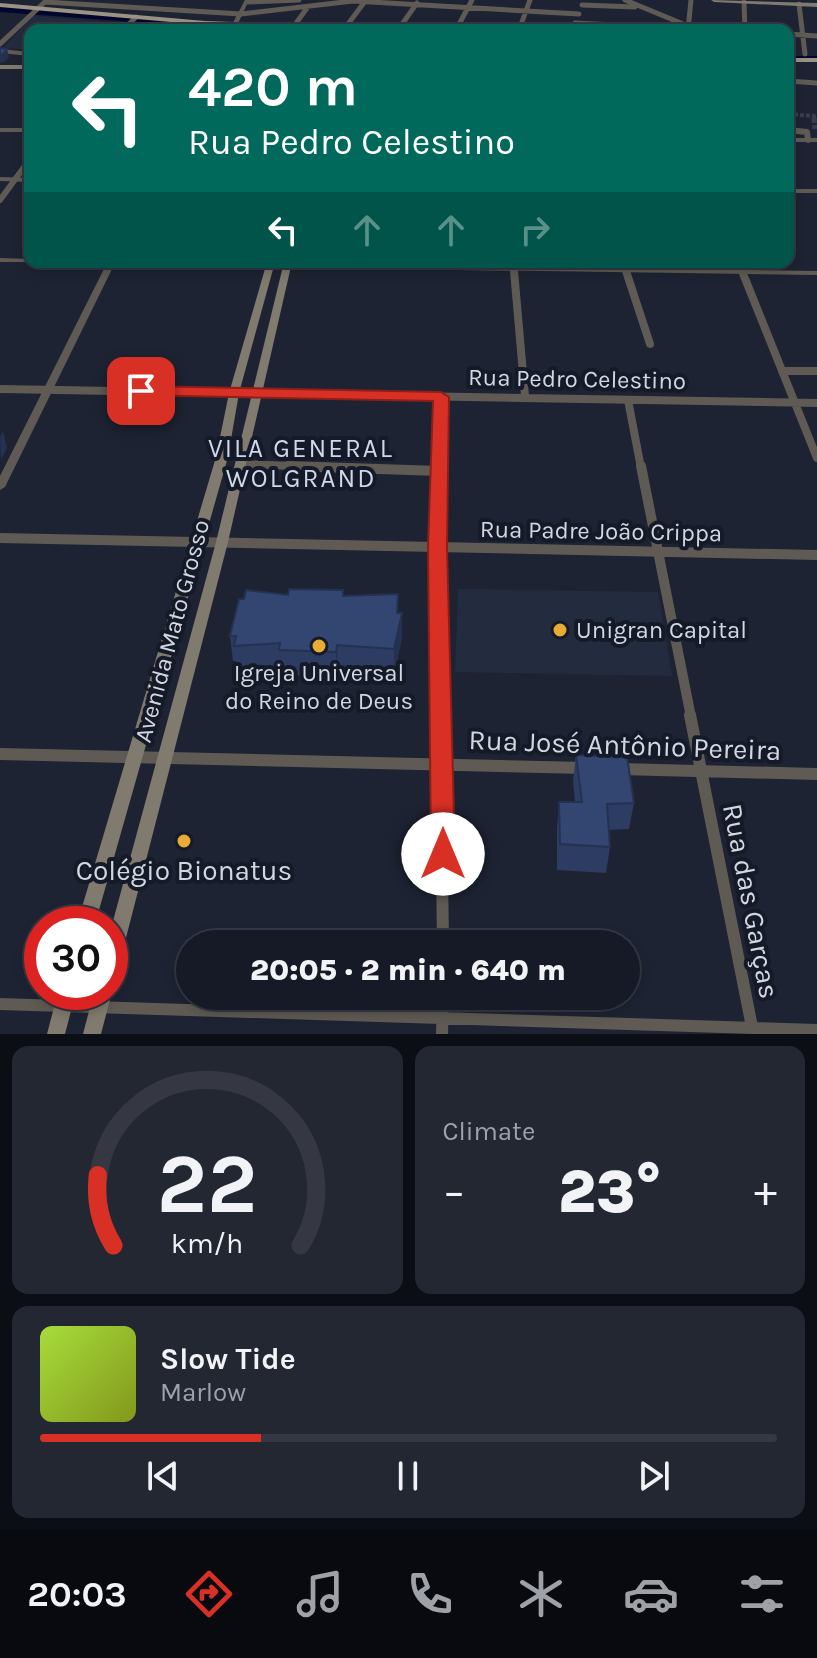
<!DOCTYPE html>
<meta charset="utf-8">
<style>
:root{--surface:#161a26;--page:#232732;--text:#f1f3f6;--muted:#9ea1a7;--line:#353843;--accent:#d93025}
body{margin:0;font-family:Karla,sans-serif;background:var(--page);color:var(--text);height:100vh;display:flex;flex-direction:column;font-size:30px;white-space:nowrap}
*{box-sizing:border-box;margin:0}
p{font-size:26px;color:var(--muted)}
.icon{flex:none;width:44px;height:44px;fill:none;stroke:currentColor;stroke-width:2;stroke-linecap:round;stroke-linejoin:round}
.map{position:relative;height:1034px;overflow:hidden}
.side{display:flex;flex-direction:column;gap:12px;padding:12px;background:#0c0e15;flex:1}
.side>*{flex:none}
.guide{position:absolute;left:24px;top:24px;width:770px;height:244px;border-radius:16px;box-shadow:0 4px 12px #0003,0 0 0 2px var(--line);background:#00695c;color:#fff;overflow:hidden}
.speed{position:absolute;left:24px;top:906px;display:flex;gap:16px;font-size:40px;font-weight:700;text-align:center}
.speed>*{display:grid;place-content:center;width:104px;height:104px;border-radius:50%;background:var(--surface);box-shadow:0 4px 12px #0003,0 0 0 2px var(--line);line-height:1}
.speed .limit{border:12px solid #d22;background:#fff;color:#111}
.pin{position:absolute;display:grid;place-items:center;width:68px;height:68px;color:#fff;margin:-34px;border-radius:16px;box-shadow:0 4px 12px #0006}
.me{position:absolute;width:88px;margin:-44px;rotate:0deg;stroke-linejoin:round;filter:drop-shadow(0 0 6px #0008)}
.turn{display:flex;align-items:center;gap:28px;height:168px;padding:0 32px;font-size:36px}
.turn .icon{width:104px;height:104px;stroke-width:2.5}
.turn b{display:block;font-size:56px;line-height:68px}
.lanes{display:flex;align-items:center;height:76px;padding:0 32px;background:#0003;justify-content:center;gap:40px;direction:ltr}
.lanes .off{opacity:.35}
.big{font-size:60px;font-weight:800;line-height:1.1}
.side .card{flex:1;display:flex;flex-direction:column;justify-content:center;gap:12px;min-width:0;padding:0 28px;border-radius:16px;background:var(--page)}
.side .dial{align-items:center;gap:0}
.dial svg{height:208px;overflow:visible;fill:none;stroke:var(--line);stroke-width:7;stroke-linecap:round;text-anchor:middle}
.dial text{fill:var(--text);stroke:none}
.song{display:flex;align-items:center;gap:24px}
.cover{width:96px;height:96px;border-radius:12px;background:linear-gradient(135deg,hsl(80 70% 55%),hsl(70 70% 35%))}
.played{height:8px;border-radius:4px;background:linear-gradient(90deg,var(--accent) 30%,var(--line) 30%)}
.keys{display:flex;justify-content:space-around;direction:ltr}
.heat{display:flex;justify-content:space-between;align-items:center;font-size:44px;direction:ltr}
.side .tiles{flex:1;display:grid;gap:12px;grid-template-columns:1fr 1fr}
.card:last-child{grid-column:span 2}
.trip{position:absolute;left:176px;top:930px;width:464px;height:80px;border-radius:40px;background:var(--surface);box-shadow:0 4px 12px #0003,0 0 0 2px var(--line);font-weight:800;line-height:80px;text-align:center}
.menu{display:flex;height:128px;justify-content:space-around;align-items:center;background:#090a0f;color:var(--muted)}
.menu .icon{width:56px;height:56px}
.menu .active{color:var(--accent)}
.menu b{font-size:36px;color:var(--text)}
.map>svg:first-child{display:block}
.built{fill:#232b3f}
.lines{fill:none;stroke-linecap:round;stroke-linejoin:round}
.stream{stroke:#02062d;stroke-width:2}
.river{fill:#02062d;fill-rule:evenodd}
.pedestrian-tunnel-far1{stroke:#383e4c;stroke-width:4;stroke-dasharray:4 2;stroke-linecap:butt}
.pedestrian-tunnel{stroke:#383e4c;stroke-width:5;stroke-dasharray:5 2;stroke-linecap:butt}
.pedestrian{stroke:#5f5b54;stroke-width:4}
.minor-far4{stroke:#5f5b54;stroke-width:5}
.minor-far3{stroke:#5f5b54;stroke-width:6}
.minor-far2{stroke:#5f5b54;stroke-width:8}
.minor-far1{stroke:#5f5b54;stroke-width:10}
.minor{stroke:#5f5b54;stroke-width:12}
.tertiary{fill:#5f5b54;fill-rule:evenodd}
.secondary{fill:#817a6e;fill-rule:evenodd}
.primary{fill:#9b9283;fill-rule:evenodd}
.wall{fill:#2c3c62}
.shaded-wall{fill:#243150}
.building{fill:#334672;stroke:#243150;stroke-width:2}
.route{fill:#d93025;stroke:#8d1f18;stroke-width:2}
.poi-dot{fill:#e7ac36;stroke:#141a27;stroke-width:3}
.labels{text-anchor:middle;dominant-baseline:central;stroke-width:8;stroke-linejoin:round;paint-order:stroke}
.street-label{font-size:24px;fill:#d3d7e1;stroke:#141a27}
.poi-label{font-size:24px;fill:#d3d7e1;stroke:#141a27;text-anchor:start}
.neighbourhood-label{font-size:26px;letter-spacing:2px;fill:#cfd8eb;stroke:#141a27}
.near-street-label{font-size:28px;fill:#d3d7e1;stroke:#141a27}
.near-poi-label{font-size:28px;fill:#d3d7e1;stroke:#141a27}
</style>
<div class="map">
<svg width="817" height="1034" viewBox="0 0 817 1034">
<rect width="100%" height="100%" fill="#1d2332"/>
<path class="built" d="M33,16L118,23L113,30H30V50L3,48Z
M288,262H739L743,272L287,266Z
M458,589L658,592L672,676L455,672Z"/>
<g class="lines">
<path class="stream" d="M788,57H817"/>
<path class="river" d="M0,6L274,27L278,30H240L0,12Z"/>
<path class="pedestrian-tunnel-far1" d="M788,114L814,116V120"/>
<path class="pedestrian-tunnel" d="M814,118L815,129"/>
<path class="pedestrian" d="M0,51L30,54"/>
<path class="minor-far4" d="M625,0L688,26
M45,2L241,14L353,1L579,14
M247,2L299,0
M744,2L745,30
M799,4L805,54
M582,5L635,7
M575,23L714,30
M294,26L307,8
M345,28L366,0
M123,30L136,17
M398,30L417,3
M456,30L472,0
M519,30L530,0
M688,30L691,0
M788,34L817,36
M0,44L47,0
M788,81L817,83"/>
<path class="minor-far3" d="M788,130L807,132L808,140
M0,200L30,159
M739,262L743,273
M514,268V273"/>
<path class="minor-far2" d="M514,271L525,396
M626,271L650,344
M742,271L817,458
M782,371H817
M0,389L817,403
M628,400L641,468
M241,464L344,468
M439,468L441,397"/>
<path class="minor-far1" d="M288,466L439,471
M439,466L440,717
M641,466L691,717
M0,538L817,555"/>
<path class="minor" d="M440,715L443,944
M690,715L753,1032
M0,754L586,768
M620,769L817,774
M0,1004L817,1030
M442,1034L443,996"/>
<path class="tertiary" d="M245,0H249L235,30H229Z
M0,128H30V132H0Z
M788,138H817V142H788Z
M0,177L30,178V182L0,181Z
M788,189H817V193H788Z
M0,258L30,259V262H33H0Z
M58,262H228L817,271V275L114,265L5,487L0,490V476L106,265L62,264Z"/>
<path class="secondary" d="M711,0L817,3V7L714,2Z
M0,65H30V69H0Z
M267,262H275L239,393L228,457L95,924H77L216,457L229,393Z
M284,262H292L228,542L119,965L116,971L110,973V932L216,542Z
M110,988L112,992L101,1034H83L94,992H110Z
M58,992H76L65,1034H47Z"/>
<path class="primary" d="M0,3L205,21L402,28L405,30L205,25L0,7Z
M788,58H817V62H788Z"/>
</g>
<path class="wall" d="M343,590V596L398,613L402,638L394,674L338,670L337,677L281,675L280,668L237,671L236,661H233L230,636L244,599Z
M576,755L634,803L629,829L609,830L610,847L606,873L557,870V828L559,802H575L573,781Z"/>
<path class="shaded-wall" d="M7,49L9,57L4,62L0,63V55Z
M3,431L7,448L1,460L0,437Z
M398,594V618L402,613V638L394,674V649Z
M337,645L338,670L337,677L336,652Z"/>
<path class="building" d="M0,48L7,49L3,54L0,55Z
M289,589L343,590V596L398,594L397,613H402L394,649L337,645L336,652L279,650L280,643L234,646L236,636H230L239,599H244L246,590L288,595Z
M576,755L627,757L634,803L607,804L610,847L560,844L559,802H582Z"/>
<path class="route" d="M141,386L441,392L449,397L447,547L455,854L452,861L443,864L434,861L431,854L428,547L433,401L135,395L133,391Z"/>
<g class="poi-dot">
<circle cx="560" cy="630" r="8"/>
<circle cx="319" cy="646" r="8"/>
<circle cx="184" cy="841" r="8"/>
</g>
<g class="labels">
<g class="street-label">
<text transform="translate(577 379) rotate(1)">Rua Pedro Celestino</text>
<text transform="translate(601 531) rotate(1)">Rua Padre João Crippa</text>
<text transform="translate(172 631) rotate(-75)">Avenida Mato Grosso</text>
</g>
<g class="poi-label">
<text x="576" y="630">Unigran Capital</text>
<text x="319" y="673" text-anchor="middle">Igreja Universal<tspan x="319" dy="28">do Reino de Deus</tspan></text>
</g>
<g class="neighbourhood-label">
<text x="301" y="448">VILA GENERAL<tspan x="301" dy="30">WOLGRAND</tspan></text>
</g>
<g class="near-street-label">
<text transform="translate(625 745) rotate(2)">Rua José Antônio Pereira</text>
<text transform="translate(751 901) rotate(79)">Rua das Garças</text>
</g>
<g class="near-poi-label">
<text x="184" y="870">Colégio Bionatus</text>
</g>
</g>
</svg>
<div class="speed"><div class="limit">30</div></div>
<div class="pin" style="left:141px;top:391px;background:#d93025"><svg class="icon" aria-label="arrive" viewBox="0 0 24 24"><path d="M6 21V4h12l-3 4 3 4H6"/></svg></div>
<svg class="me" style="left:443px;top:854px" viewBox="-20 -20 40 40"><circle r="19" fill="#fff"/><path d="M0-13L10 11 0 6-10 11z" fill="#d93025"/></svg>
<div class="trip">20:05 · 2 min · 640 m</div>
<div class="guide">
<div class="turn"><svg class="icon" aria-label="left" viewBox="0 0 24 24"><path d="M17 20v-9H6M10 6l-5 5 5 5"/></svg><div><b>420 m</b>Rua Pedro Celestino</div></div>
<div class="lanes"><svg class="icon" aria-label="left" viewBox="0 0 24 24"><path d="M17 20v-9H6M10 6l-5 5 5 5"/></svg><svg class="icon off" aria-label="ahead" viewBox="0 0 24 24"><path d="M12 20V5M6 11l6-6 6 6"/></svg><svg class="icon off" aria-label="ahead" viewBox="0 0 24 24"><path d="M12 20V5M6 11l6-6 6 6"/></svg><svg class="icon off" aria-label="right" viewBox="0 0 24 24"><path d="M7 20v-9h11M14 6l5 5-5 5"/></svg></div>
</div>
</div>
<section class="side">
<div class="tiles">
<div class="card dial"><svg viewBox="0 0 100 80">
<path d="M14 69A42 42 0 1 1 86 69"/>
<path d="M14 69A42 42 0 0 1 8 42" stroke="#d93025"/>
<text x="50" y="56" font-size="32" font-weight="700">22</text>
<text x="50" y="72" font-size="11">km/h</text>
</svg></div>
<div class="card"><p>Climate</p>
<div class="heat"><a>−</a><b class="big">23°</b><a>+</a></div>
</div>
<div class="card">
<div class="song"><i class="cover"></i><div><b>Slow Tide</b><p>Marlow</p></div></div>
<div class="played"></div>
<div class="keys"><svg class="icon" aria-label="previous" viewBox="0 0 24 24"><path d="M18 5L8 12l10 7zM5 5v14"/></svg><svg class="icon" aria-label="pause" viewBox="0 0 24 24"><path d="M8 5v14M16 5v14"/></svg><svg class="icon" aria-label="next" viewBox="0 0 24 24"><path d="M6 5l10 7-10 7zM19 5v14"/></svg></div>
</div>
</div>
</section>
<nav class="menu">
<b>20:03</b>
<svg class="icon active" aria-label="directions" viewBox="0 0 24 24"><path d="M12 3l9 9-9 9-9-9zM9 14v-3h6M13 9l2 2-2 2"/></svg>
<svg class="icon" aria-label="music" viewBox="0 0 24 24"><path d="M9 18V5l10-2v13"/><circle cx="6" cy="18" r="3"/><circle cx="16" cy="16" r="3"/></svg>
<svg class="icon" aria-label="phone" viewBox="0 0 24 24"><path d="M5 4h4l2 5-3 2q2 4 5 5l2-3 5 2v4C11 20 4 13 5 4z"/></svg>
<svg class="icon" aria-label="climate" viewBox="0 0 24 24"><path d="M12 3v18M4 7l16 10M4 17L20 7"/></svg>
<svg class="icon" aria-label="car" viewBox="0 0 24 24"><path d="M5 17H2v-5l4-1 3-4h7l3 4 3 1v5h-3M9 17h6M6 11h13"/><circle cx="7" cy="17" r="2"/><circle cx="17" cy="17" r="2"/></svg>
<svg class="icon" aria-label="filters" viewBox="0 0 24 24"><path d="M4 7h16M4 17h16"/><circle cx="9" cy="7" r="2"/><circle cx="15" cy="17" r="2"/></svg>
</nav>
